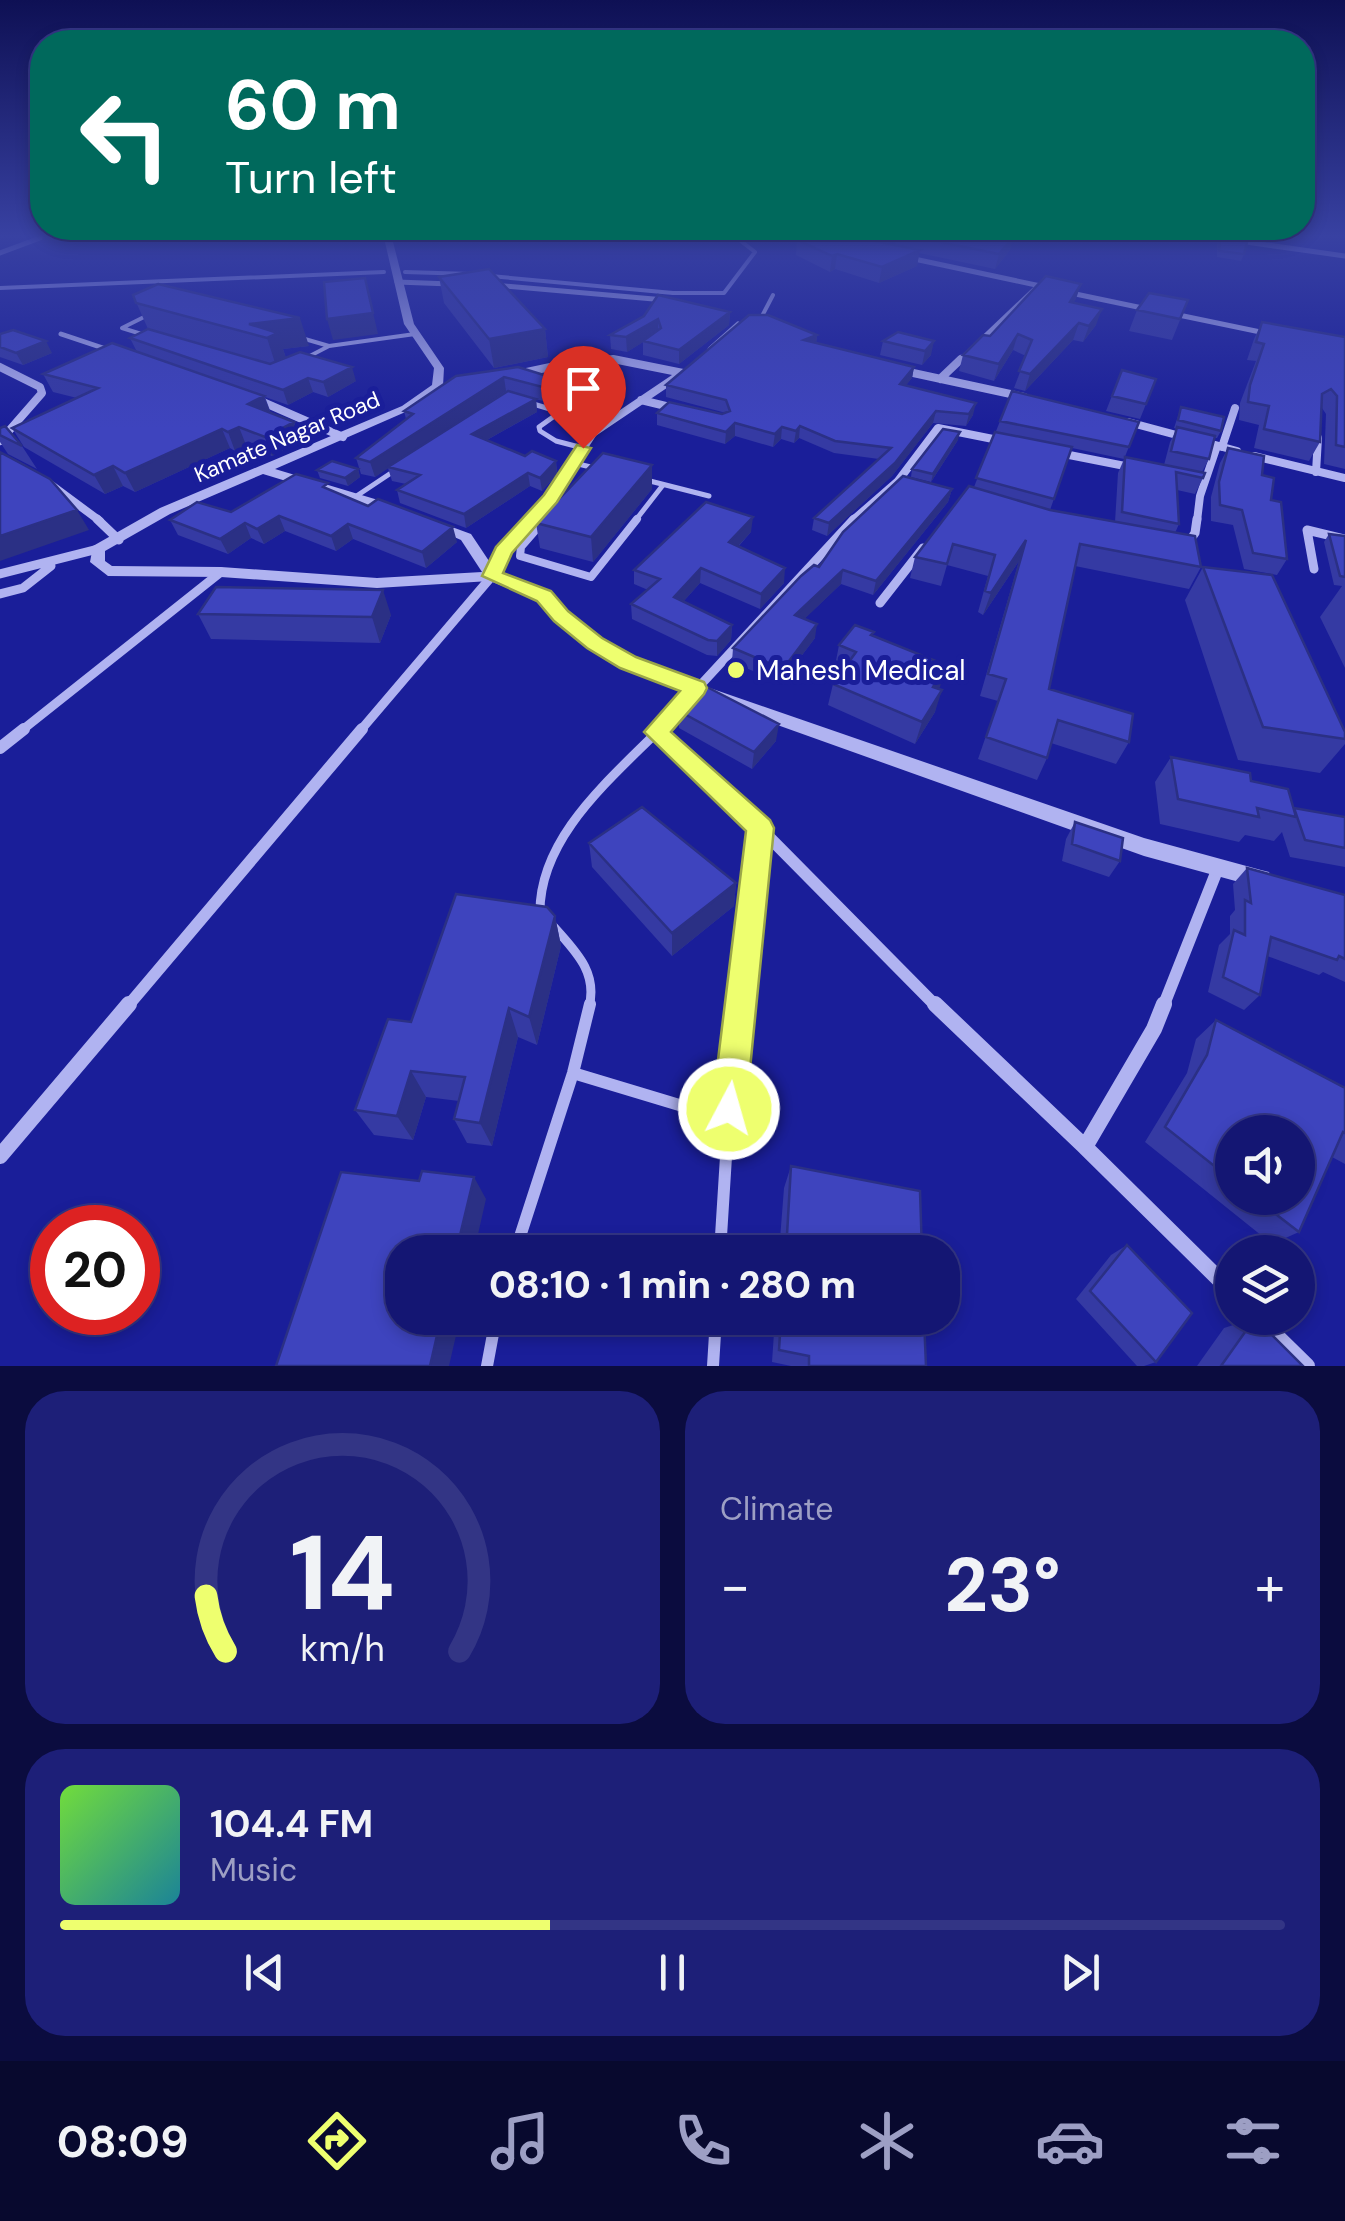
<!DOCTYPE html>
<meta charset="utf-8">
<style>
:root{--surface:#141673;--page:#1d1f78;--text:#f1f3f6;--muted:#9d9fc4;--line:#333585;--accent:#eeff6f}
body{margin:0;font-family:"DM Sans",sans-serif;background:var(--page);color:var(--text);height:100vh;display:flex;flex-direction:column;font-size:38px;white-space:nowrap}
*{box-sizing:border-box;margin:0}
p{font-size:32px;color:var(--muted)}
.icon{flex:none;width:55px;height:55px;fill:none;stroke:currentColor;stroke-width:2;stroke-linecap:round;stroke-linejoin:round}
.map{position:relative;height:1366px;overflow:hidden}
.side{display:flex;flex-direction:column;gap:25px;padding:25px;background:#0b0c3f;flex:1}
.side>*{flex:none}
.banner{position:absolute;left:30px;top:30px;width:1285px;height:210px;border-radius:40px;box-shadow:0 5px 15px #0003,0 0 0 2px var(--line);background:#00695c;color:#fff;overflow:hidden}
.fabs{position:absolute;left:1215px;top:1115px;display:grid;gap:20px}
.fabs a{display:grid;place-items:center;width:100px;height:100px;border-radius:50%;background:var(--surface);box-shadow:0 5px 15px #0003,0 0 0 2px var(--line);font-size:50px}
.speed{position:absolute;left:30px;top:1205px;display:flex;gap:20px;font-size:50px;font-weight:700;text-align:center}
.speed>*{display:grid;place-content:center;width:130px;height:130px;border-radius:50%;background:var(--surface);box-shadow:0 5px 15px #0003,0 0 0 2px var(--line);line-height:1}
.speed .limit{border:15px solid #d22;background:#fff;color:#111}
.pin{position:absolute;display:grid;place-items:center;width:85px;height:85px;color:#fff;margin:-102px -42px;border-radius:50% 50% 50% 0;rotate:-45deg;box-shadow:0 0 10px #0007}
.pin .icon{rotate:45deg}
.me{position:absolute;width:110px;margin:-55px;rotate:6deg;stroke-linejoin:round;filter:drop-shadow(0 0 8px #0008)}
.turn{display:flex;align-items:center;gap:35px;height:210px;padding:0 30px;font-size:45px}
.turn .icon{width:130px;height:130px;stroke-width:2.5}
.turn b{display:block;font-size:70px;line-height:85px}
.big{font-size:75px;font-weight:800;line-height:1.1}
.side .widget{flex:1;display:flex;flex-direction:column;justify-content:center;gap:15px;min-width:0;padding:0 35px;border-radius:40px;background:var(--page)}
.side .dial{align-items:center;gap:0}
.dial svg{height:260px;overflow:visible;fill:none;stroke:var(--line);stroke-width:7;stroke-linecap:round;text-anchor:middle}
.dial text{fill:var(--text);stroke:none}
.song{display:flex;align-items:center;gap:30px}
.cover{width:120px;height:120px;border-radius:15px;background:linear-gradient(135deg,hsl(100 70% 55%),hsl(190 70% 35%))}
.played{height:10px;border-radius:5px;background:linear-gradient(90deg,var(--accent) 40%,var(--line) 40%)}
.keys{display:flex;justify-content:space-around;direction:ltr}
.heat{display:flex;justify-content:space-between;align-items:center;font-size:55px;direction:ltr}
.side .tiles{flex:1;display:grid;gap:25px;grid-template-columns:1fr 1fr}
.widget:last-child{grid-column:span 2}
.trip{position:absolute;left:385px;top:1235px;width:575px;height:100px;border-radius:40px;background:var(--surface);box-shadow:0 5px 15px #0003,0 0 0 2px var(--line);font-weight:800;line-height:100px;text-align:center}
.tab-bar{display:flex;height:160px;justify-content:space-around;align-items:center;background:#08092e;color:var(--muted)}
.tab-bar .icon{width:70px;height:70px}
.tab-bar .on{color:var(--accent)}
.tab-bar b{font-size:45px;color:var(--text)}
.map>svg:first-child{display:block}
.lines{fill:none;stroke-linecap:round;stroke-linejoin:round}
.stream{stroke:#a3a7f3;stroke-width:4}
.service-far4{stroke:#b0b3f1;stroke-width:4}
.service-far3{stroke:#b0b3f1;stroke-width:5}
.service-far2{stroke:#b0b3f1;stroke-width:8}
.service-far1{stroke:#b0b3f1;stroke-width:9}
.service{stroke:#b0b3f1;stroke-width:12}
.minor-far4{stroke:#b0b3f1;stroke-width:5}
.minor-far3{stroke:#b0b3f1;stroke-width:8}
.minor-far2{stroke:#b0b3f1;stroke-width:9}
.minor-far1{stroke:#b0b3f1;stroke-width:12}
.minor{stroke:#b0b3f1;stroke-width:16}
.tertiary{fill:#b0b3f1;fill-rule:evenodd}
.wall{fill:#353aa3;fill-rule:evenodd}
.shaded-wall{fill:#2b3085}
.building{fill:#3e44be;stroke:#2b3085;stroke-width:2.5}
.route{fill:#eeff6f;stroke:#9ba648;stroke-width:2.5}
.poi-dot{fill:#eeff6f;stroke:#1a1e99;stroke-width:4}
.labels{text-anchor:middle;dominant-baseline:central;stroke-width:10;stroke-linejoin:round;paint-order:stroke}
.far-street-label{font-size:22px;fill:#fff;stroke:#1a1e99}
.poi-label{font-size:28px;fill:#fff;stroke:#1a1e99;text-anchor:start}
</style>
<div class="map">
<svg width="1345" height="1366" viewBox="0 0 1345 1366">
<rect width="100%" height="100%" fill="#1a1e99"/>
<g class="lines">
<path class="stream" d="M405,272L471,274
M490,276L673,293H724L755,252L737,238
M0,288L384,272"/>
<path class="service-far4" d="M761,318L773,295
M148,336L122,328L152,313
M298,337L329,346
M304,359L329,346L415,334"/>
<path class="service-far3" d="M530,403L560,412L539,427L540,431L556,441L583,448
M574,463L599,469
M646,480L709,496
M355,497L397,469
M635,521L663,485"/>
<path class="service-far2" d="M541,524L521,547L520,556L591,577L637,519"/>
<path class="service-far1" d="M540,915C538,840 607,782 656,733
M554,927C575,951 598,972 589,1007
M741,1007L747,951"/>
<path class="service" d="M573,1073L729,1120
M515,1252L573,1073L590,1004
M720,1252L729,1109L741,1004
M487,1366L496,1318
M713,1366L716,1318"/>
<path class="minor-far4" d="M1218,238L1345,256
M0,253L40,238
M905,257L1050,288
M397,282L451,284
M493,285L665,300
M1066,292L1152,310
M1169,313L1270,334
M61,334L112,351
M710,349L738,324
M576,361L600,356L625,361
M959,361L1038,286"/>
<path class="minor-far3" d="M613,359L683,373
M0,367L40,387L42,393L0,441
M904,371L1024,397
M522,373L588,359
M940,379L961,359
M256,399L343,437
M641,400L674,408
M1128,422L1184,437
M1201,441L1237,451
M1222,447L1235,408
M1059,453L1130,467
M1254,456L1345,478
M1316,472L1318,438
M46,481L100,521
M898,481L938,428L1003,441
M530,521L550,499L593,433L682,373
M852,521L898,481L905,483
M1197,521L1200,496L1217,446"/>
<path class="minor-far2" d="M97,519L119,540
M1188,543L1195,533L1197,519
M1314,569L1307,530L1345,539
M0,574L98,549
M0,594L23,588L51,566
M880,603L923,548
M21,731L221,572
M360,731L492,576L503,551L532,519
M658,731L854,519"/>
<path class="minor-far1" d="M660,729L656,733L760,828L747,951
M0,748L24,729
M760,828L937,1007
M127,1007L362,729
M1163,1007L1218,868"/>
<path class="minor" d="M935,1004L1085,1147
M1164,1004L1154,1029L1085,1147L1232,1292
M0,1156L129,1004
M1258,1318L1307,1366"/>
<path class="tertiary" d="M384,238H392L414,324L444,368L443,386L410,410L275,469L398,506V512H388L263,474L170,514L105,551V561L112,566L221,567L377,578L482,572L461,540L429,526L431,523H441L471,534L497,573L550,592L567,612L601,639L655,669L1144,838L1261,870L1269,872L1272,879L1269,886L1261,888L1144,856L643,677L589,647L555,620L538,600L490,581L377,588L221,577L108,576L90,562L93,546L160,508L402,406L432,385L434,368L404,324Z"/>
</g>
<path class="wall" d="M897,238H1013L1010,250L995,269L919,253L917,266L879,283L835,269L830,272L796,255L797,240L895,245Z
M1220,238L1244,254L1241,261L1217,257V244Z
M439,277L545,329L548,357L494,368L444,303Z
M1081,284L1073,303L1096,325L1083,342L1073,340L1025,391L1014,388L1026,356L1013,350L994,381L959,371L963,355L990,336Z
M133,295L309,346L283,349L286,358L356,381L328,397L313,392L288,405L265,397L271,413L294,422L300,441L272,456L246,445L235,451L230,448L135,492L123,486L105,494L24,447L12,428L77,398L53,392L43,374L137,352L130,338L148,329Z
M1188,300L1172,340L1129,331L1137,310Z
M730,312L729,325L679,364L643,355V342L627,352L611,349L610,335L644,316Z
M1262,322L1345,337V469L1324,464L1326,414L1322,408L1320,442L1309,461L1254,448L1259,425L1239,420L1240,403L1256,361L1247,360L1254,339Z
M898,332L931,355L922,365L880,355L883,341Z
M0,334L52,353L23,365L0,357Z
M817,335L816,343L914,367L912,378L906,385L973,415L966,426L933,423L892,476L827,536L812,530L814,518L879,459L834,453L799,438L794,443L781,439L773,447L735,436L725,444L657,425V413L722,414L726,413L666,397V385Z
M518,367L563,381L565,395L552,403L530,398L536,399L537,412L487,440L525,456L556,461L557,474L542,491L530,486L466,528L400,503L397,490L406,484L392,481L388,468L375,477L361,474L356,458L406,419L404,411Z
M1122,370L1156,379L1140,419L1106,411Z
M1181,407L1221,431L1217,438H1215L1209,459L1202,472L1203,478L1195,494L1177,490L1179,524L1175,533L1201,567L1189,589L1075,566L1049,689L1129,742L1116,764L1051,743L1047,758L1037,780L978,759L998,701L980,696L1019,561L983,615L978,612L988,576L947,565L941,586L910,578L915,557L974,487L1000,421L1139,422L1124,459L1072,448L1050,510L1115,522L1118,473L1125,457L1164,465L1170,442L1177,429L1174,428Z
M0,428L22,446L37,469L8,454L0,442Z
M958,440L931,482L911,477L912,469Z
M1228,448L1262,475L1271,500L1287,559L1277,575L1244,569L1233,525L1211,521V497L1220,463Z
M358,469L360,477L348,486L320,478L317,470Z
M652,489L593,562L540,548L536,523Z
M952,489L948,502L873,595L841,584L804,619L815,638L781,683L732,662L733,648L819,567Z
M330,490L457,542L426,568L353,539L336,551L285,531L264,544L251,538L228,554L178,535L170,520L231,512Z
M751,532L738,547L784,583L760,609L700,583L683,602L732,625L731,640L717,656L707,655L632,619L631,604L648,590L634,584V570Z
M1329,534L1345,536V668L1320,617L1342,586L1334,585L1324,542Z
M1203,567L1345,732V744L1320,773L1238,760L1185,600Z
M198,614L391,615L380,643L211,639Z
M873,636L938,689L935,712L915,744L828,705L833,684L843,670L835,666L839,645Z
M679,711L776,741L752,769L679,728Z
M1171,757L1251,781L1294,809L1345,817V867L1290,857L1282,832L1274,841L1245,835L1239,842L1160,824L1155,782Z
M1075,822L1120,861L1109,877L1062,861L1066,839Z
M589,843L736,883L734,906L672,956L592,867Z
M1247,868L1345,895V982L1323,972L1319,975L1267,956L1260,995L1244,1010L1208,992L1219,945L1230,934V916L1235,910L1233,884Z
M555,916L561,946L537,1045L518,1037L492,1146L467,1143L454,1119L459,1101L426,1097L413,1140L374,1135L355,1110L411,1022Z
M1216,1020L1345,1088V1164L1332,1157L1299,1232L1272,1244L1145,1142L1187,1073L1196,1039ZM1232,1132L1298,1198H1232Z
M791,1166L922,1252H779L784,1188Z
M1127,1245L1156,1362L1144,1366H1137L1076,1299L1111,1255Z
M775,1318H924L926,1366H791L772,1362Z
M1255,1318L1303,1366H1197L1224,1328Z"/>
<path class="shaded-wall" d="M1012,238H1013L1010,250L995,269L999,254Z
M920,250L917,266L879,283L882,267Z
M837,254L835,269L830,272L832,256Z
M365,278L378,334L333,340L327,319Z
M1081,284L1076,299L1064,318L1070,302Z
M1102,309L1096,325L1083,342L1089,326Z
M730,312L729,325L679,364V350Z
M300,318L309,346L283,349L287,361L276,366L267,338L249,324Z
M658,319V333L627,352L626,337Z
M1079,323L1073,340L1025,391L1030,374Z
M545,329L548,357L494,368L489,339Z
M1018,334L1013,350L994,381L999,364Z
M817,335L816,346L804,340Z
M46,341L52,353L23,365L16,353Z
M934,341L931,355L922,365L925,351Z
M352,367L356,381L328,397L323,382Z
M914,367L912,378L898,395L900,384Z
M504,377L506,391L375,477L370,462Z
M308,378L313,392L288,405L283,390Z
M563,381L565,395L552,403L550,389Z
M264,396L271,414L248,404Z
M536,399L537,412L474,447L472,434Z
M976,403L973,415L966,426L969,414Z
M936,411L933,423L892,476L827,536L829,523Z
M294,422L300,441L272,456L265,437Z
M735,423V436L725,444L726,432Z
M800,426L799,438L794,443L796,431Z
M239,427L246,445L235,451L228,432Z
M782,427L781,439L773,447L775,434Z
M222,429L230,448L135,492L125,473Z
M960,432L958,440L931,482L933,474Z
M556,461L557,474L542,491L540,478Z
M652,465V489L593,562L591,537Z
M113,466L123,486L105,494L94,475Z
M358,469L360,477L348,486L345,478Z
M528,473L530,486L466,528L464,514Z
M952,489L948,502L873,595L876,581Z
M77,510L89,530L0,561V536Z
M279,516L285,531L264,544L257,529Z
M753,517L751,532L728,557L729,542Z
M245,523L251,538L228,554L220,539Z
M348,524L353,539L336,551L331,536Z
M453,527L457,542L426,568L422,552Z
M1026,540L1019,561L983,615L991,593Z
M701,568L700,583L674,612V597Z
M785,568L784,583L760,609L761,594Z
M843,570L841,584L793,630L795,615Z
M383,590L391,615L380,643L372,617Z
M817,624L815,638L781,683L783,669Z
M732,625L731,640L717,656V641Z
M946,665L940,687L926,709L933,687Z
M942,690L935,712L915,744L922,722Z
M779,724L776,741L752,769L754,752Z
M736,883L734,906L672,956V933Z
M555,916L561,946L537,1045L529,1017Z
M509,1008L518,1037L492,1146L480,1123Z
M411,1071L426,1097L413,1140L397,1116Z
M474,1177L486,1199L474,1252H456Z
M441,1318H460L449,1366H430Z"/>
<path class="building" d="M801,238H859L920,250L882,267L837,254L832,256L797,240Z
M920,238H1012L999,254Z
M1220,238L1247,242L1244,254L1219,251Z
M489,269L545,329L489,339L439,277Z
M1046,276L1081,284L1070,302L1102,309L1089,326L1079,323L1030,374L1019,371L1032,340L1018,334L999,364L963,355L983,335L990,336Z
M365,278L373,313L327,319L324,282Z
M158,284L300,318L249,324L278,333L267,338L136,303L133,295Z
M1149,293L1188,300L1180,319L1137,310Z
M658,295L730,312L679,350L643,341L661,328L658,319L626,337L610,335L644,316Z
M749,315H768L817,335L804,340L914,367L900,384L976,403L969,414L936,411L895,463L829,523L814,518L891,448L835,441L800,426L796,431L782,427L775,434L735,423L726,432L657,413L669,402L722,414L730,411L726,400L666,385Z
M1262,322L1345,337V447L1336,445L1337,396L1331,389L1322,394L1320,442L1264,429L1269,406L1248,402L1250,385L1264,344L1256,342Z
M148,329L270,364L300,352L352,367L323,382L308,378L283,390L130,338Z
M13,330L46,341L16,353L0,347V334Z
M898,332L934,341L925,351L883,341Z
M112,343L264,396L248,404L294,422L265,437L239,427L228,432L222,429L125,473L113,466L94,475L12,428L98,388L43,374Z
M518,367L563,381L550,389L504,377L370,462L356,458L413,414L404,411L456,376Z
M1122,370L1156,379L1146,404L1112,396Z
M508,391L536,399L472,434L525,456L532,451L556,461L540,478L528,473L464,514L397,490L420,475L388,467Z
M1012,391L1139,422L1129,447L1000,421Z
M1181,407L1224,417L1221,431L1178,420Z
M5,426L22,446L0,435V428Z
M1177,427L1215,436L1209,459L1171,451Z
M943,429L960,432L933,474L912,469Z
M995,432L1072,447L1054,499L976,478Z
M1228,448L1264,456L1262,475L1274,478L1271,500L1281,502L1287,559L1253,553L1242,510L1220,505L1219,482Z
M0,452L50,479L77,510L0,536Z
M603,453L652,465L591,537L536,523Z
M1125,457L1205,473L1203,478L1176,472L1179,524L1122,512Z
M332,461L358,469L345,478L317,470Z
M296,474L328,483L323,487L368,506L378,499L453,527L422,552L348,524L331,536L279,516L257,529L245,523L220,539L170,520L197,502L231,512Z
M903,476L952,489L876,581L843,570L795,615L817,624L783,669L733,648L801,576L814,565L819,567L843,532Z
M969,486L1050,510L1195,536L1201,567L1080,544L1049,689L1133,714L1129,742L1058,720L1047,758L986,737L1006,679L988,674L1026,540L991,593L985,591L995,555L953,544L947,564L915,557Z
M706,502L753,517L729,542L785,568L761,594L701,568L674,597L732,625L717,641L708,640L631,604L660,579L634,570Z
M1329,534L1345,536V577L1340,576Z
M1203,567L1272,575L1345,732V739L1263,727Z
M216,587L383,590L372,617L198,614Z
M855,625L874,632L871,635L946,665L933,687L942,690L922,722L833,684L856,652L839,645Z
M705,686L779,724L754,752L679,711Z
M1171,757L1250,773L1251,781L1288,789L1296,817L1257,808L1259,817L1178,799Z
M642,807L736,883L672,933L589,843Z
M1294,808L1345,817V848L1305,840Z
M1075,822L1123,838L1120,861L1072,844Z
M1247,868L1345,895V959L1339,956L1337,960L1271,937L1260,995L1223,977L1234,930L1245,935V900L1251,903Z
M456,894L547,907L555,916L529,1017L509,1008L480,1123L454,1119L465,1077L411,1071L397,1116L355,1110L388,1019L411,1022Z
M1216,1020L1345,1088V1133L1343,1132L1299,1232L1255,1198H1298V1132H1232V1180L1165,1127L1207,1055Z
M791,1166L920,1191L922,1252H786Z
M422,1171L474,1177L456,1252H402V1318H441L430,1366H276L341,1172L419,1181Z
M1127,1245L1192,1313L1156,1362L1090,1291Z
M781,1318H924L926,1366H809V1356L779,1350Z
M1255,1318L1303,1366H1221Z"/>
<linearGradient id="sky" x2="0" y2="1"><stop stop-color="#0e1054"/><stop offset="0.55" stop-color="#3841a2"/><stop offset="1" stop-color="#3841a2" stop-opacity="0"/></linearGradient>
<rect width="1345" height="429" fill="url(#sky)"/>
<path class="route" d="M577,445L591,448L557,502L512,553L503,573L551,591L568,611L602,638L636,657L704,682L707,688L704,694L671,732L770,820L774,828L746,1109L741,1121L729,1126L717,1121L712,1109L746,831L644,732L680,691L620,668L587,648L554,621L537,601L482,576L496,547L544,495Z"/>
<circle class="poi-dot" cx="736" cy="670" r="10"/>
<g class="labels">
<g class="far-street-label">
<text transform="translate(287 437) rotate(-23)">Kamate Nagar Road</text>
</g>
<g class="poi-label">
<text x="756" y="670">Mahesh Medical</text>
</g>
</g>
</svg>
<div class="fabs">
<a><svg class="icon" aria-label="sound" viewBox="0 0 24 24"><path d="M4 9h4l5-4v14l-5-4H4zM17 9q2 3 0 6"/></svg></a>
<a><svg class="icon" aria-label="layers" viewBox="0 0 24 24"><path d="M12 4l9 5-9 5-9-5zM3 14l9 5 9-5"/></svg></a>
</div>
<div class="speed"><div class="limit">20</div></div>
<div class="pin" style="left:583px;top:448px;background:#d93025"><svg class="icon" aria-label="arrive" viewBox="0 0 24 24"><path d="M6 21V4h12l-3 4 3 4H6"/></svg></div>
<svg class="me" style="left:729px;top:1109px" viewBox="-20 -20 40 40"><circle r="17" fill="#eeff6f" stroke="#fff" stroke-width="3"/><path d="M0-11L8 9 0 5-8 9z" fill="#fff"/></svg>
<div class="trip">08:10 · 1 min · 280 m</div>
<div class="banner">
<div class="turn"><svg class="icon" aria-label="left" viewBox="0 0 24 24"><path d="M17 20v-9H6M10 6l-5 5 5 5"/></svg><div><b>60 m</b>Turn left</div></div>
</div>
</div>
<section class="side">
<div class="tiles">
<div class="widget dial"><svg viewBox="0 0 100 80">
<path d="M14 69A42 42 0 1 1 86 69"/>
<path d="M14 69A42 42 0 0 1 8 52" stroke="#eeff6f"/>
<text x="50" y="56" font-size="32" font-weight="700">14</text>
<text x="50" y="72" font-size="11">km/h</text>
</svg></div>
<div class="widget"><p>Climate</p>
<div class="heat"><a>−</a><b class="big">23°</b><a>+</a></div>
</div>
<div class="widget">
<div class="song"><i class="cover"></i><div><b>104.4 FM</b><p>Music</p></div></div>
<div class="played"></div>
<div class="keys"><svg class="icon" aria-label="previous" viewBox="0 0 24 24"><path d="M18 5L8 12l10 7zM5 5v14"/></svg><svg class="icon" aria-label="pause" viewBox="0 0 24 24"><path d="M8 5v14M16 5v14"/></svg><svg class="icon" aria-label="next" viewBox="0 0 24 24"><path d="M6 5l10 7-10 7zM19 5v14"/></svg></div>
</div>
</div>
</section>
<nav class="tab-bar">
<b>08:09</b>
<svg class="icon on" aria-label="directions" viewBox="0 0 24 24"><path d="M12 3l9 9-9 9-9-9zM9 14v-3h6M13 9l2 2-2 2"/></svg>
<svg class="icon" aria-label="music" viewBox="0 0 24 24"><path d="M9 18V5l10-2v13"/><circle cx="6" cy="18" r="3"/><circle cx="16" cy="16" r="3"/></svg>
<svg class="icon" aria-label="phone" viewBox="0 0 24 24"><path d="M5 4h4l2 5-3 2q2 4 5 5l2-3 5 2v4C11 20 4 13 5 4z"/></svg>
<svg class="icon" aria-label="climate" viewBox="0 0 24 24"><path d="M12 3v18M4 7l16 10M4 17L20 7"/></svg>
<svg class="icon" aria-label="car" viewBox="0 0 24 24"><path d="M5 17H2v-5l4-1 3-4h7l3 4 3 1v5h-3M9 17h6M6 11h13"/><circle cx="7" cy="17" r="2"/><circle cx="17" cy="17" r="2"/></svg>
<svg class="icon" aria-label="filters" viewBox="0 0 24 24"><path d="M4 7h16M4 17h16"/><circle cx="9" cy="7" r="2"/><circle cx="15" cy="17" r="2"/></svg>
</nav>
